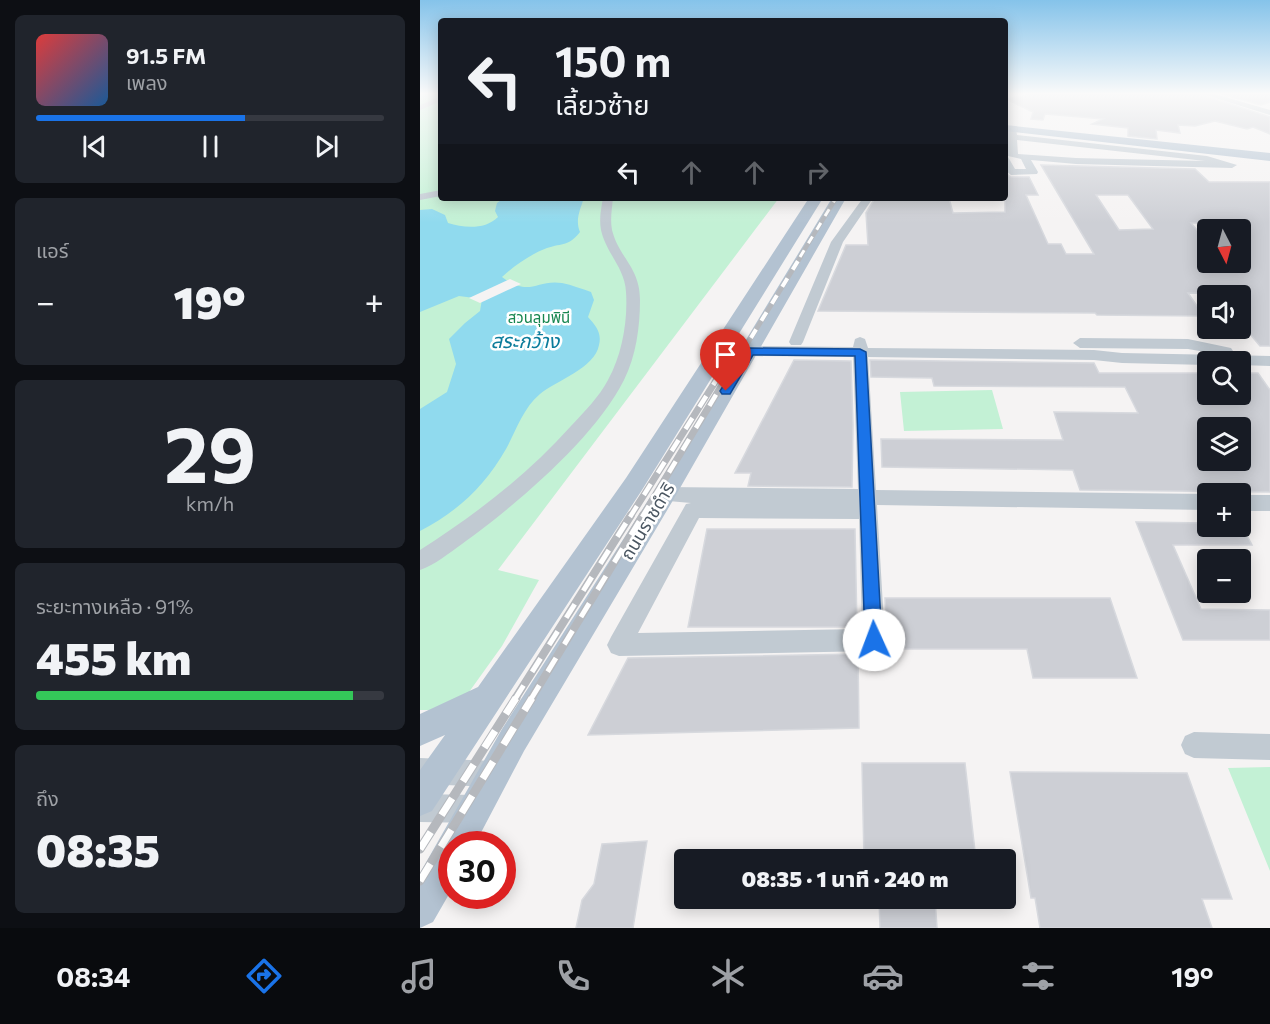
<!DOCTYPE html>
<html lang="th">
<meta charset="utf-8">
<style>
:root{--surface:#171b24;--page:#20242c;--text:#f1f3f6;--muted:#9ea1a6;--line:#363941;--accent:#1a73e8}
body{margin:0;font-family:Commissioner,"Noto Sans Thai",sans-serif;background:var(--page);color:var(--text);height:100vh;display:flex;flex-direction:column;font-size:22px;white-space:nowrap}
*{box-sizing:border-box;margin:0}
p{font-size:20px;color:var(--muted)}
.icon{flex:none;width:33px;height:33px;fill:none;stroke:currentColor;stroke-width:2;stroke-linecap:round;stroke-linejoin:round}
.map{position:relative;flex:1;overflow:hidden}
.side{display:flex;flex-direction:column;gap:15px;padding:15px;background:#0d0f14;width:420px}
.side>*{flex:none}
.top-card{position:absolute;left:18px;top:18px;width:570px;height:183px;border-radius:6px;box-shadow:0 3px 15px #0003;background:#171b24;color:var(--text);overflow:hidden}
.needle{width:39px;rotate:174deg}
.buttons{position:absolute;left:777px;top:219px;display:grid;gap:12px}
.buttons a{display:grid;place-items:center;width:54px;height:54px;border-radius:6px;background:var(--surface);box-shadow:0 3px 15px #0003;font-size:30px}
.speed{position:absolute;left:18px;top:831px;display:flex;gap:12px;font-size:30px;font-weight:700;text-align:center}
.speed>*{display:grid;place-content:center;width:78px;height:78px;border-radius:50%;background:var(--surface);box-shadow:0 3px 15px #0003;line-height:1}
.speed .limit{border:9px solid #d22;background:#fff;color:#111}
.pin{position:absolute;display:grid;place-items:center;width:51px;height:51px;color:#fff;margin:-62px -26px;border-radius:50% 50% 50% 0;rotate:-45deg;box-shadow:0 0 6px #0007}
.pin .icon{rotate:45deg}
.me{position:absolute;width:66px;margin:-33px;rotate:358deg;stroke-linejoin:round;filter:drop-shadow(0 0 4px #0008)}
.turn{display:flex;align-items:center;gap:21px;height:126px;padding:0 18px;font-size:27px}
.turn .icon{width:78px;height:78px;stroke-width:2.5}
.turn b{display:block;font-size:42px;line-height:51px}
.lanes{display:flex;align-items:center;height:57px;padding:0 18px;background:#0003;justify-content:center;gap:30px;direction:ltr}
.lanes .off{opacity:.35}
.big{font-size:45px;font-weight:800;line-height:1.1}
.side .card{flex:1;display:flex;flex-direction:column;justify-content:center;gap:9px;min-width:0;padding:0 21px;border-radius:9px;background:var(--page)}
.side .dial{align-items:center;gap:0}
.dial b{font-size:78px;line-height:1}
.song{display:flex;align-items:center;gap:18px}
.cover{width:72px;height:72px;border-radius:9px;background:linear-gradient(135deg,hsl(0 70% 55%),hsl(210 70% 35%))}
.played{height:6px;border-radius:3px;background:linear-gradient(90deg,var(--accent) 60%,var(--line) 60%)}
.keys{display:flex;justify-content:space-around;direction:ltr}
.heat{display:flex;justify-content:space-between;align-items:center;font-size:33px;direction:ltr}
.charge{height:9px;border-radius:4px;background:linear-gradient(90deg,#34c759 91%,var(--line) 0)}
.trip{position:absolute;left:254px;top:849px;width:342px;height:60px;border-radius:6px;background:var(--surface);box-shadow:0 3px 15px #0003;font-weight:800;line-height:60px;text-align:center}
.tabs{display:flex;height:96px;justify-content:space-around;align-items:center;background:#090b0e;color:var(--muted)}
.tabs .icon{width:42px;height:42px}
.tabs .current{color:var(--accent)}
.tabs b{font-size:27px;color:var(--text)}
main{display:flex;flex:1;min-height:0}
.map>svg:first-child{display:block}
.green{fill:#c3f1d5}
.water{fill:#90daee}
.pier{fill:#f5f3f3}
.building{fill:#cdcfd5;stroke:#d7d9de;stroke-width:1.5;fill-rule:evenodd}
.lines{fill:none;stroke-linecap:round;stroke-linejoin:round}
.minor{fill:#c1cad2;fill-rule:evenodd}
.major{fill:#b3c2d1;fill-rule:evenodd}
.rail-far4-casing{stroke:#b5b8bd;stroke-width:4.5}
.rail-far3-casing{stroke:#b5b8bd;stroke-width:5}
.rail-far2-casing{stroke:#b5b8bd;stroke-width:7}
.rail-far1-casing{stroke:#b5b8bd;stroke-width:8}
.rail-casing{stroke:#b5b8bd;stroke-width:9}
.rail-far4{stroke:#fff;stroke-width:3;stroke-dasharray:8;stroke-linecap:butt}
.rail-far3{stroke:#fff;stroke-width:4;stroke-dasharray:10;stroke-linecap:butt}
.rail-far2{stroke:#fff;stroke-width:4.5;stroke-dasharray:13;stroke-linecap:butt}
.rail-far1{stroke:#fff;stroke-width:5;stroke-dasharray:16;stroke-linecap:butt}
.rail{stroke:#fff;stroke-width:7;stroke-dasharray:20;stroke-linecap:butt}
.route{fill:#1a73e8;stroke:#114b97;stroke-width:1.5}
.labels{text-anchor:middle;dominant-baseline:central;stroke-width:5;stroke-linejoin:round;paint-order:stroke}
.far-park-label{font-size:15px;fill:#17864f;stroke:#fff}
.street-label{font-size:18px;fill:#4a5661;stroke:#fff}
.water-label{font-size:20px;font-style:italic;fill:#0c7c9b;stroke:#fff}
</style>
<main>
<section class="side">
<div class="card">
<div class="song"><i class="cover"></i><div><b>91.5 FM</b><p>เพลง</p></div></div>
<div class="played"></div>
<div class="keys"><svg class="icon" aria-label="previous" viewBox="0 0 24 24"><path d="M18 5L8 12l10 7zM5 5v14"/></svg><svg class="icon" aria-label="pause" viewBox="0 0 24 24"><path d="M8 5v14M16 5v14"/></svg><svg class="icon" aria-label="next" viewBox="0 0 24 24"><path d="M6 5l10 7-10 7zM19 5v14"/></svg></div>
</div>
<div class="card"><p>แอร์</p>
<div class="heat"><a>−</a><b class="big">19°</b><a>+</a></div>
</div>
<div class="card dial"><b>29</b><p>km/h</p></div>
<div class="card"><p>ระยะทางเหลือ · 91%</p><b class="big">455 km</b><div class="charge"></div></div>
<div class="card"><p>ถึง</p><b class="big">08:35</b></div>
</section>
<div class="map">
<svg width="850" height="928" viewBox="0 0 850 928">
<rect width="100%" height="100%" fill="#f5f3f3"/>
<path class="green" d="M0,93H21V198H359L78,570L119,580L82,646L49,692L10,710H0Z
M572,390L583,429L484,431L480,392Z
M850,767V871L808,768Z"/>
<path class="water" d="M84,198H164C160,210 155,220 160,232C149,246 143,243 127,248C111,254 95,265 82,277C110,298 116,279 142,283C152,285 162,289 171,292L174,300L168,317C176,326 182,333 179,345C175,368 136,381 120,394C103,408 96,431 86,449C65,486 37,512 0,531V409L27,392L36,364L29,339L45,323L60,311L62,299L39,296L0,312V210L12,209L25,215L28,223C44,228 65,230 78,217L75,211L77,203Z"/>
<path class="pier" d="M90,279L101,284L60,303L49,298Z"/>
<path class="building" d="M619,93H777L850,117V134L833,127L827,129L795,121L775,126L758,125L760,133L736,130L737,139L708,136V128L672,124L683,119L625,114L623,120L611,119L613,112L586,99Z
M798,93H850V102L841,105Z
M621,165L775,169L789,182H850V346H840L820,322V294L768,293L784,316L677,315L675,313L398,311L426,245H448L446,213L455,198H529L533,213L585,212V173L591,177H609L618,195H606L628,244H641L646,254H674ZM676,195H708L733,229L699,230ZM771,223H820V262H788V243Z
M374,360L431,361L433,425L432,487L328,486L331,473H315Z
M450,360L674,363L679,373H788V394H820V373H838L850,390V492L660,490L653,470L462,467L461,439L643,440L634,412L718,413L705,387L514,386L512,378L451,377ZM788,428H820V460H788Z
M716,522L788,523V526H822L832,545H753L781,609L850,610V640H763Z
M287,529H435L437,627H268Z
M465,598H690L717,678H613L607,649H465L467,640Z
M438,654L439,728L168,735L208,658Z
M442,763H545L556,860H444Z
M590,772L767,773L812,899H782L792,928H620L615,898H611Z
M227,841L213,928H156L162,900L174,884L182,844Z
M459,898H515L517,928H460Z"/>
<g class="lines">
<path class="minor" d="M779,93H791L850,110V115Z
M21,96V101L0,110V105Z
M592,126L596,129L597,135L787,156L817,165L812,168L656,164L611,160L618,172L617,174L591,175L585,170V156L588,157L595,169H606L601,159L588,156V139H585V133L588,134V129ZM597,140L785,161L656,158L598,154Z
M21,190V196L0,200V194Z
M183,198H193C192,209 190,219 192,230C199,258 220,267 220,300C220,327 216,356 204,380C175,438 95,506 42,544C29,553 15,565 0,570V550C55,515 107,475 151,426C164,412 179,397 188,380C202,355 208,321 206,292C205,268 186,253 181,230C179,219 181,209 183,198Z
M443,198H453L423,242L383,342L381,345H371L369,342L411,242Z
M440,337L445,339L448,348L674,350L702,353L803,355L768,349L660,348L653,343L660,338L768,339L811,348L813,351L808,355L850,356V366L820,365V362H788V365L702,363L674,360L448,357L456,490L788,494V510L457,505L465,640L462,648L454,651L199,656L191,653L187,645L191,637L266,504L271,503L237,500L235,495L237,490L244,487L438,489L433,357L330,356L323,351L330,346L433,347L435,339ZM279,518L439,519L442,629L218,633Z
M820,495H850V511H820Z
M774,732L850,734V760L774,758L765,754L761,745L765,736Z
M0,758L74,761L83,765L87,774L83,783L74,787L0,784Z
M0,794L55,795L65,799L69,809L65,819L55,823L0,822Z"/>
<path class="major" d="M585,125L850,153V161L585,131Z
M389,198H403L222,490L12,811L0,816V770L25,735L0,746V714L58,687L206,478Z
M412,198H426L252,502L104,751L55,844H32V889L13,922L0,928V873L82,729L236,488Z"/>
<defs>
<path id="rail-far4" d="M380,257L416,198"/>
<path id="rail-far3" d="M310,372L381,256"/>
<path id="rail-far2" d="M210,517L297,379
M222,517L311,370"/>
<path id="rail-far1" d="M95,699L211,515
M111,699L223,515"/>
<path id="rail" d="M0,849L96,698
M0,881L112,698"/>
</defs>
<use href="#rail-far4" class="rail-far4-casing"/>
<use href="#rail-far3" class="rail-far3-casing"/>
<use href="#rail-far2" class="rail-far2-casing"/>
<use href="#rail-far1" class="rail-far1-casing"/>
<use href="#rail" class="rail-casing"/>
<use href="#rail-far4" class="rail-far4"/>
<use href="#rail-far3" class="rail-far3"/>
<use href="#rail-far2" class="rail-far2"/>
<use href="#rail-far1" class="rail-far1"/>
<use href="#rail" class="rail"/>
</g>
<linearGradient id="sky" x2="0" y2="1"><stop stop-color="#85c3ea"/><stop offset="0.42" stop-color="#fafafa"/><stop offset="1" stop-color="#fafafa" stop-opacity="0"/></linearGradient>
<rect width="850" height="223" fill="url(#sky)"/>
<path class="route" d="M330,348L440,349L446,352L462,640L460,646L454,648L448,646L445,640L435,356L333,355L310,394H302L300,391L326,349Z"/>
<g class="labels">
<g class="far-park-label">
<text x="119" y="317">สวนลุมพินี</text>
</g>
<g class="street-label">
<text transform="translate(227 521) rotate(-59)">ถนนราชดำริ</text>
</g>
<g class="water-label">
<text x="105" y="340">สระกว้าง</text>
</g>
</g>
</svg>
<div class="buttons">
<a><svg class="needle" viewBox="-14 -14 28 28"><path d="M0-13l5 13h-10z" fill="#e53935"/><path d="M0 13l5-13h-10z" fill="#9ea1a6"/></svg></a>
<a><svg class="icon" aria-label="sound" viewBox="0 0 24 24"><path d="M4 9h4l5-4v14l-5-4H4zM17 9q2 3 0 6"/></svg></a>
<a><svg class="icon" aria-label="search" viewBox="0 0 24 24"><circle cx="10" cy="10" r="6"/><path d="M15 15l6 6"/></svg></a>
<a><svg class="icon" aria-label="layers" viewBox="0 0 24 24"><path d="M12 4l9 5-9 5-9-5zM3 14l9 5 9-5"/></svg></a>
<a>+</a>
<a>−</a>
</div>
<div class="speed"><div class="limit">30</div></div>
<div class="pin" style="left:306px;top:391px;background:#d93025"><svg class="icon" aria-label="arrive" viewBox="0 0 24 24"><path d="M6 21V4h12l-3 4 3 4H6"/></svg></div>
<svg class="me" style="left:454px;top:640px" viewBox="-20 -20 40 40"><circle r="19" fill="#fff"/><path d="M0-13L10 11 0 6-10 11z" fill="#1a73e8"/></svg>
<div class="trip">08:35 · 1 นาที · 240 m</div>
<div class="top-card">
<div class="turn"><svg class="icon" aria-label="left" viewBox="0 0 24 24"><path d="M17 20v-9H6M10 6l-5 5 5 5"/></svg><div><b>150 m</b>เลี้ยวซ้าย</div></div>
<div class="lanes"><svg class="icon" aria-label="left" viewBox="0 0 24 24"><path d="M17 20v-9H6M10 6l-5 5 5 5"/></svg><svg class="icon off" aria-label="ahead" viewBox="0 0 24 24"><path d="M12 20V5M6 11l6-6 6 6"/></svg><svg class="icon off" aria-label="ahead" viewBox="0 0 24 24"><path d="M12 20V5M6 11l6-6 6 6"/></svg><svg class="icon off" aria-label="right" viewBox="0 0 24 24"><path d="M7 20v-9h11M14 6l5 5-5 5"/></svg></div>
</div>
</div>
</main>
<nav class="tabs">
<b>08:34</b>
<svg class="icon current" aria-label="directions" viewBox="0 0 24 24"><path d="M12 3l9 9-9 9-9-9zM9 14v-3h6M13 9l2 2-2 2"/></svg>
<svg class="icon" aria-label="music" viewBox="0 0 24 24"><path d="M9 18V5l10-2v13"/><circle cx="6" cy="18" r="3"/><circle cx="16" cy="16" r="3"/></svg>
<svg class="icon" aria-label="phone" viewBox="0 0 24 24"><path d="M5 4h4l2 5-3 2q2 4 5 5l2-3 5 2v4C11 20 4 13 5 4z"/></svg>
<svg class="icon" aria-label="climate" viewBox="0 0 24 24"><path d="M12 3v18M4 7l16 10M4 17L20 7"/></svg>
<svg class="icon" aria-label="car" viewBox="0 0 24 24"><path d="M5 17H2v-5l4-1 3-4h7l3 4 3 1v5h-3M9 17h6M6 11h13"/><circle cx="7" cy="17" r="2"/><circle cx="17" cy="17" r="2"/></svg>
<svg class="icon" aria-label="filters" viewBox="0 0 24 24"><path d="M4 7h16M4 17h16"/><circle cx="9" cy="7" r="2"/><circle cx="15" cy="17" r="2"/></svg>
<b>19°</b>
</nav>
